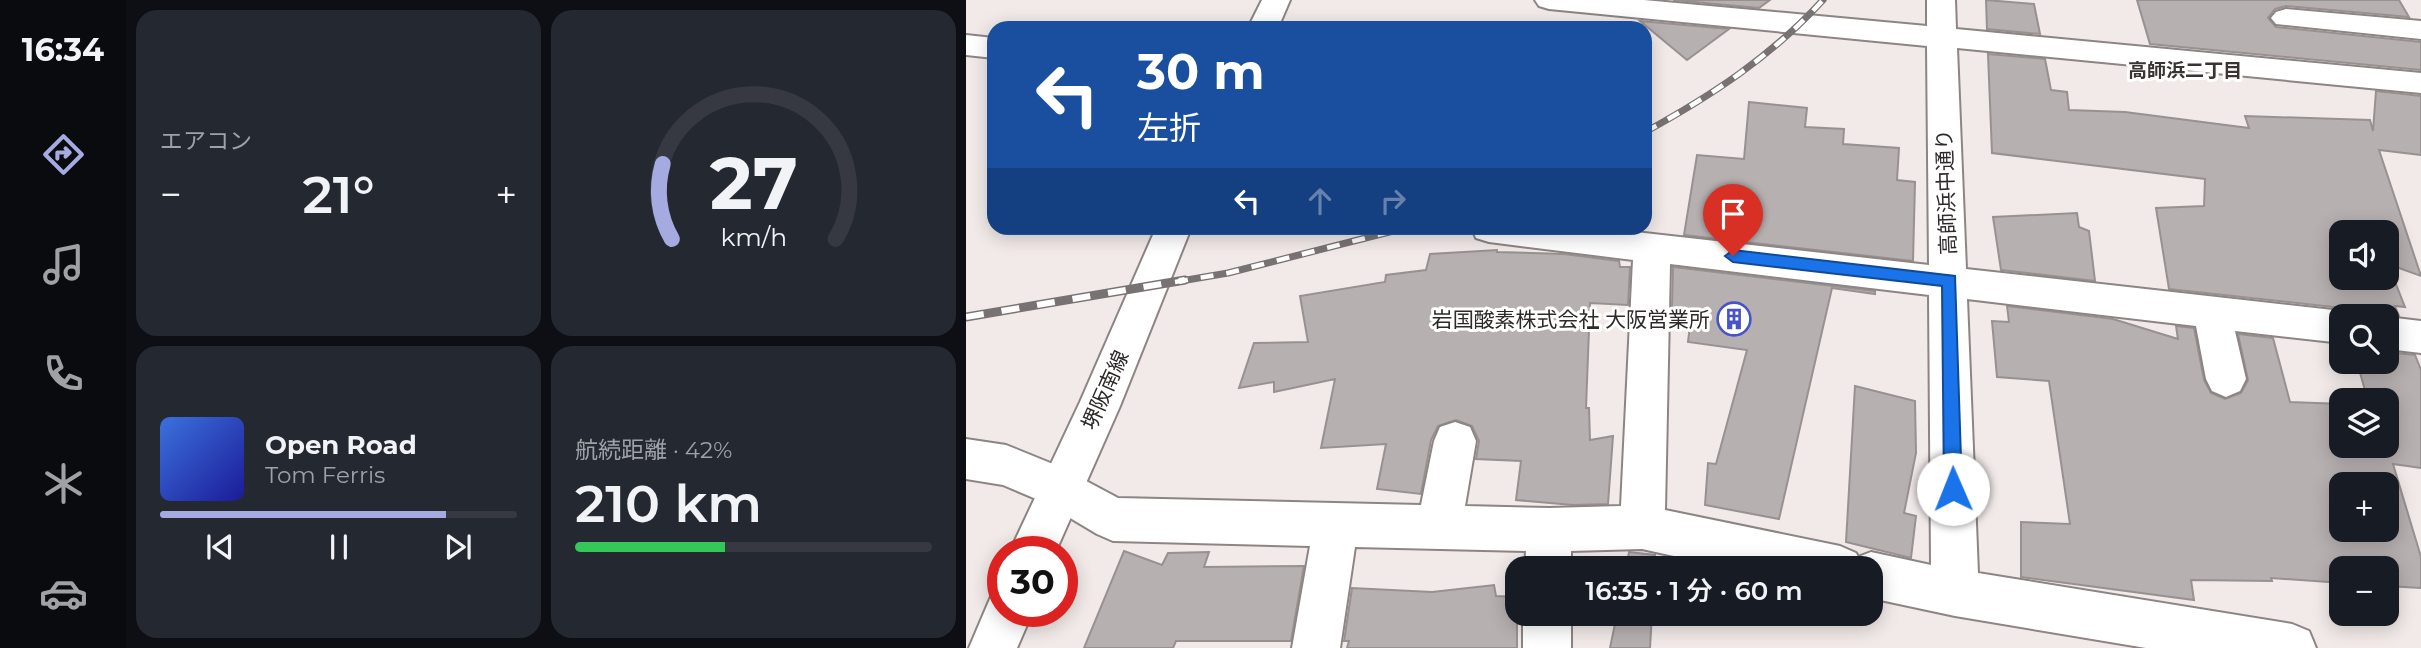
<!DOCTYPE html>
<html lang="ja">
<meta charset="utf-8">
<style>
:root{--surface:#171b24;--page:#242831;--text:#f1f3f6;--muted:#9ea1a6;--line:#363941;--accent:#a5abe1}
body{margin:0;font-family:Montserrat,"Noto Sans JP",sans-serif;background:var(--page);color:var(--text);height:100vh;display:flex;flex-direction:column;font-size:26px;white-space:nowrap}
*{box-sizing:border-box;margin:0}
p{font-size:23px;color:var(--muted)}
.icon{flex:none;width:38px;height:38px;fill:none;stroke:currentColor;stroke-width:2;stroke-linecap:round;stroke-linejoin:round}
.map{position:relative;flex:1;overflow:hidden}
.sheet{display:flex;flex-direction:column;gap:10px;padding:10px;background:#0d0f14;width:840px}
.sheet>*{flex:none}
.hud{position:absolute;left:21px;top:21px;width:665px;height:214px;border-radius:21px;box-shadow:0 4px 18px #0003;background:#1a4fa0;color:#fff;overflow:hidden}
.buttons{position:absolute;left:1363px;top:220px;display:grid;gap:14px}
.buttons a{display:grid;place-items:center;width:70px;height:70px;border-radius:14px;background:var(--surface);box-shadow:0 4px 18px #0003;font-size:35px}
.speed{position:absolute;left:21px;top:536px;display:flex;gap:14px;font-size:35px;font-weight:700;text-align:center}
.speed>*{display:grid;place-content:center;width:91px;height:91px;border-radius:50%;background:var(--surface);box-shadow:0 4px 18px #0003;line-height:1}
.speed .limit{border:10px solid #d22;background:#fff;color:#111}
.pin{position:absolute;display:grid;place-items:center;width:60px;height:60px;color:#fff;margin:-72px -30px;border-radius:50% 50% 50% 0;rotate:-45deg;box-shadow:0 0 7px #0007}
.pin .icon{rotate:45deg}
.me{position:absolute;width:77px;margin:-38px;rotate:359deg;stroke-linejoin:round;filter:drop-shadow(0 0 5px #0008)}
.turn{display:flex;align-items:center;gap:24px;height:147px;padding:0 35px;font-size:32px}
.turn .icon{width:91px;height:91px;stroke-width:2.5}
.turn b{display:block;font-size:49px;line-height:60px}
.lanes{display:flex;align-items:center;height:66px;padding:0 35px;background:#0003;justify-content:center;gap:35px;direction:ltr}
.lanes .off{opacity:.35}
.big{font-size:52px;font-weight:600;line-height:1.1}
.sheet .card{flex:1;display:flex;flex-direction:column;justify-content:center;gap:10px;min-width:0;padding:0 24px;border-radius:21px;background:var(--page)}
.sheet .dial{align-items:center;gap:0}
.dial svg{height:182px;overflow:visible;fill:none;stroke:var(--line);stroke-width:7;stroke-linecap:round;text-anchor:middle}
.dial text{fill:var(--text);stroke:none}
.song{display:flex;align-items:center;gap:21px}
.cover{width:84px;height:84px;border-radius:10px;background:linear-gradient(135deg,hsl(220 70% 55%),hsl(240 70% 35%))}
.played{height:7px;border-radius:4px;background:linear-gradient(90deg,var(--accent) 80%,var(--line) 80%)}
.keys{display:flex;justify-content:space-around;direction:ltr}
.heat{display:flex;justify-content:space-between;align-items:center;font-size:38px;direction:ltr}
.charge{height:10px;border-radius:5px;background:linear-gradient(90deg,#34c759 42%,var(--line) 0)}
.sheet .tiles{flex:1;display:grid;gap:10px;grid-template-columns:repeat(2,1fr)}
.trip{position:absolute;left:539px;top:556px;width:378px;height:70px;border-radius:21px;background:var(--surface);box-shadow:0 4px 18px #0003;font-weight:600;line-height:70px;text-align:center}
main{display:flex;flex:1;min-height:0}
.menu{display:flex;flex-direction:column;width:126px;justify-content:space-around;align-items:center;background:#090b0e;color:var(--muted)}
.menu .icon{width:49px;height:49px}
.menu .selected{color:var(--accent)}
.menu b{font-size:32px;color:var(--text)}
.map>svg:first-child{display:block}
.building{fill:#b7b0b1;stroke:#989192;stroke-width:2;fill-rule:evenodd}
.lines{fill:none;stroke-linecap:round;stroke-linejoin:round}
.minor-casing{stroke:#8c8584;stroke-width:4}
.tertiary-casing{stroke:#8c8584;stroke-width:4}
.secondary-casing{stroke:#8c8584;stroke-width:4}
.minor{fill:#fff;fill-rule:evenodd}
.tertiary{fill:#fff;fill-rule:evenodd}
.secondary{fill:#fff;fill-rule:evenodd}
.rail-far1-casing{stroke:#787372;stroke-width:7}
.rail-casing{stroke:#787372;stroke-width:9}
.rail-far1{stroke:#fff;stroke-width:4.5;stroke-dasharray:13;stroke-linecap:butt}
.rail{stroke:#fff;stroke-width:6;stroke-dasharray:18;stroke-linecap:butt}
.route{fill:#1a73e8;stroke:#114b97;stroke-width:2}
.labels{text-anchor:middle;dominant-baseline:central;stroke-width:6;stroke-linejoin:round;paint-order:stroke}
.far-neighbourhood-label{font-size:19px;font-weight:bold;fill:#393433;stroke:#fff}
.street-label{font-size:21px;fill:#2d2a29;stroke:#fff}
.poi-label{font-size:21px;fill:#2d2a29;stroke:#fff;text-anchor:end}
</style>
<main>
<nav class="menu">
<b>16:34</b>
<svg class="icon selected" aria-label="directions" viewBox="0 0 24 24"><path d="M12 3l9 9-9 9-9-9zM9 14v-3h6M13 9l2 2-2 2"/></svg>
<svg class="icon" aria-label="music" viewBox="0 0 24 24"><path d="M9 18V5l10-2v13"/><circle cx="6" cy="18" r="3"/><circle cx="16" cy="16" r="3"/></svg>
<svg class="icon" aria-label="phone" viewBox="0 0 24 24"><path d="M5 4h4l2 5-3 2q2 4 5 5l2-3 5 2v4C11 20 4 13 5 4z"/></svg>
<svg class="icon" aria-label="climate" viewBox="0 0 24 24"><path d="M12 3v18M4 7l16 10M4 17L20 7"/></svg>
<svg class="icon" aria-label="car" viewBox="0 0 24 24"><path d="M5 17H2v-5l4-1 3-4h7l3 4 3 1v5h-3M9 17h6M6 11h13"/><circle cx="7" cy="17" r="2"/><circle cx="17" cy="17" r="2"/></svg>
</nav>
<section class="sheet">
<div class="tiles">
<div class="card"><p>エアコン</p>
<div class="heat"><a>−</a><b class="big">21°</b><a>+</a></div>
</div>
<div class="card dial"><svg viewBox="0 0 100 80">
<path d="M14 69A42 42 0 1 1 86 69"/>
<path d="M14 69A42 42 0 0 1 10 36" stroke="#a5abe1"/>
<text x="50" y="56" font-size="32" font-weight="700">27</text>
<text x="50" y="72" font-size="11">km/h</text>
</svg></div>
<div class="card">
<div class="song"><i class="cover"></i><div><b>Open Road</b><p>Tom Ferris</p></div></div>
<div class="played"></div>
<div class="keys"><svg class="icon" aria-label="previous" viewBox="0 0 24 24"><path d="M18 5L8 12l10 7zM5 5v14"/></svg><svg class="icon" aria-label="pause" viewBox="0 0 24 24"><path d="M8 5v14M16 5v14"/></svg><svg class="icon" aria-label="next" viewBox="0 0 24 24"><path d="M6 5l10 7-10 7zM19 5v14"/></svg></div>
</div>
<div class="card"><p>航続距離 · 42%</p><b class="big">210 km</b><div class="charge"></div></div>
</div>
</section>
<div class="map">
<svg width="1455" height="648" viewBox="0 0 1455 648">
<rect width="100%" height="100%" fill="#f1eae8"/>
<path class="building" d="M707,0H804L793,8Z
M1020,0L1068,4L1074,34L1021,29Z
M1171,0H1433L1443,17L1320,6L1309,9L1302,18L1310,27L1455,42V70L1184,44Z
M674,21L763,29L721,60Z
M1022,54L1079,59L1085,90L1101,92L1103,110L1159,112L1283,128L1279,116L1404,120L1407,131L1410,91L1455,96V155L1413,150L1455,276L1422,264L1439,307L1429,306L1433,316L1392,317L1376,308L1203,289L1190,208L1238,206L1239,179L1026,153ZM1376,233H1421V278H1376Z
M783,102L841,108L839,127L878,129L877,144L933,148L931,180L949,182L947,261L718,235L731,155L778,159Z
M1111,213L1113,227L1123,231L1129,281L1035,270L1027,217Z
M531,250V252L598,254L653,261L654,267H664L662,305L624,303L620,408H623L624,440L647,436L642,504L607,505L550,500L555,461L510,459L513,441L506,426L490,420L472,426L465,440L455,494L411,489L420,444L355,448L369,379L308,392V382L273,388L288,343L342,342L334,296L419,282L420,275L460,270L464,254Z
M707,267L909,291V294L866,288L813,519L739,505L742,463L750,464L781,350L722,342L726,309L706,308Z
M1041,306L1147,319L1212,339L1210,326L1228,328L1238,380L1245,393L1259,399L1275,393L1282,380L1272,334L1307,338L1324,402L1376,404V446H1421V401H1402L1391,362H1421V352L1449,355L1455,370V468L1427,464L1455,557V588L1421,586V569H1376V583L1305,578L1306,581L1225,580L1228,600L1055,577V522L1104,524L1083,381L1031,377L1026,321L1043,322ZM1376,485H1421V530H1376Z
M889,386L949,401L950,453L938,513L950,516L945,558L880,542Z
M158,551L196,565L202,553L243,552L238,567L338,566L325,641H210L207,648H118Z
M663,552L689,555L688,569H660Z
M528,585L530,596L551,597V648H381L383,641H378L386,588L466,592Z
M651,614H686L684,648H644Z"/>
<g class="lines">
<defs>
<path id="minor" d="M569,0H678L961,26V0H989L990,29L1455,73V93L991,48L1000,269L1376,311L1390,317H1376V343L1269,331L1280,379L1274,391L1260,397L1246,391L1240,379L1230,326L1001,299L1012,573L1326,624L1343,631L1350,648H1180L989,616L905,598V569H767L676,549L605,551V569H559L560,551L389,547L374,648H326L344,546L147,541L131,534L79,503L72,488L79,473L94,467L152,498L455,505L468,441L474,427L489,422L504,427L510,441L499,506L583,508L655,506L667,260L523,242L510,238L506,228H634L963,265L961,46L583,9L573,6ZM704,264L963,295L965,565L905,552L892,557L890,553L874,546L699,510Z
M1320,9L1455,21V39L1310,24L1305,18L1310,12Z
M1421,317L1455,321V353L1421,349Z
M557,614H605V648H557Z"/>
<path id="tertiary" d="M0,439L40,445L109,473L116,488L109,503L94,509L37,485L0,479Z"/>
<path id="secondary" d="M296,0H324L312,28H282Z
M0,35L28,38V58L0,55Z
M190,228H225L154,406L90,551H44L114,402Z
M37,590V611H67L51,648H3L26,594Z"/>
</defs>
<use href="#minor" class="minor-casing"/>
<use href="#tertiary" class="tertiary-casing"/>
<use href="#secondary" class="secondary-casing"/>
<use href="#minor" class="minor"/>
<use href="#tertiary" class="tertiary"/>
<use href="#secondary" class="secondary"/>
<defs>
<path id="rail-far1" d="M679,132C745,96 806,56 857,0
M209,282L262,273L439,228"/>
<path id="rail" d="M0,317L219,280"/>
</defs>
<use href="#rail-far1" class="rail-far1-casing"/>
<use href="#rail" class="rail-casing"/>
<use href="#rail-far1" class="rail-far1"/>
<use href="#rail" class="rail"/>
</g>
<path class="route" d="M767,250L989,276L996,489L994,495L987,498L981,495L978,489L976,286L767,262L759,256Z"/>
<defs>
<symbol id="building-ring" viewBox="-11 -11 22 22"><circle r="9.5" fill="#fff" stroke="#4853c8" stroke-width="1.5"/><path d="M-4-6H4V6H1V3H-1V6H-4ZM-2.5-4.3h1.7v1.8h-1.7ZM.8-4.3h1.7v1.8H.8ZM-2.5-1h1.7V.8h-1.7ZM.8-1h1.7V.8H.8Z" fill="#4853c8"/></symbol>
</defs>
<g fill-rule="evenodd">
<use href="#building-ring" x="749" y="300" width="38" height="38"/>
</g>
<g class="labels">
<g class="far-neighbourhood-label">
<text x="1219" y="70">高師浜二丁目</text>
</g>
<g class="street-label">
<text transform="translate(980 192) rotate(-92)">高師浜中通り</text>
<text transform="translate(139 390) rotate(-66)">堺阪南線</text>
</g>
<g class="poi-label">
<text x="744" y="319">岩国酸素株式会社 大阪営業所</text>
</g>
</g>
</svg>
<div class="buttons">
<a><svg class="icon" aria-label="sound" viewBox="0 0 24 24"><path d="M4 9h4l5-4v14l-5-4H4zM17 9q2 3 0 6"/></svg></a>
<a><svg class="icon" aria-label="search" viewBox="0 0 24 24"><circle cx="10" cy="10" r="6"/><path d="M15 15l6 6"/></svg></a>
<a><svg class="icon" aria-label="layers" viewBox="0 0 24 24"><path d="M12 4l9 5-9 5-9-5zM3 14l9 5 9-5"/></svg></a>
<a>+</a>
<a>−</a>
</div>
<div class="speed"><div class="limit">30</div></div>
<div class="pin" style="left:767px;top:256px;background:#d93025"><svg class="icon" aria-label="arrive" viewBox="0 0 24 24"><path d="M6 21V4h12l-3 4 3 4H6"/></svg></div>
<svg class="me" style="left:987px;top:489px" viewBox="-20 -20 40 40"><circle r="19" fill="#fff"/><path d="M0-13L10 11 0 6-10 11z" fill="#1a73e8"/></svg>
<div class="trip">16:35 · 1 分 · 60 m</div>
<div class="hud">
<div class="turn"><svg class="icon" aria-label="left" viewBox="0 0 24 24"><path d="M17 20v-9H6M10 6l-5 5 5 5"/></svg><div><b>30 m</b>左折</div></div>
<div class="lanes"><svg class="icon" aria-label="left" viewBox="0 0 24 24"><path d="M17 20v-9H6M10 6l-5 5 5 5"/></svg><svg class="icon off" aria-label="ahead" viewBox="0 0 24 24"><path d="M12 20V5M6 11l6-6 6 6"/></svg><svg class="icon off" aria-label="right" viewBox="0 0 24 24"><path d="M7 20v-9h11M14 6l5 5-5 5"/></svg></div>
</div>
</div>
</main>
